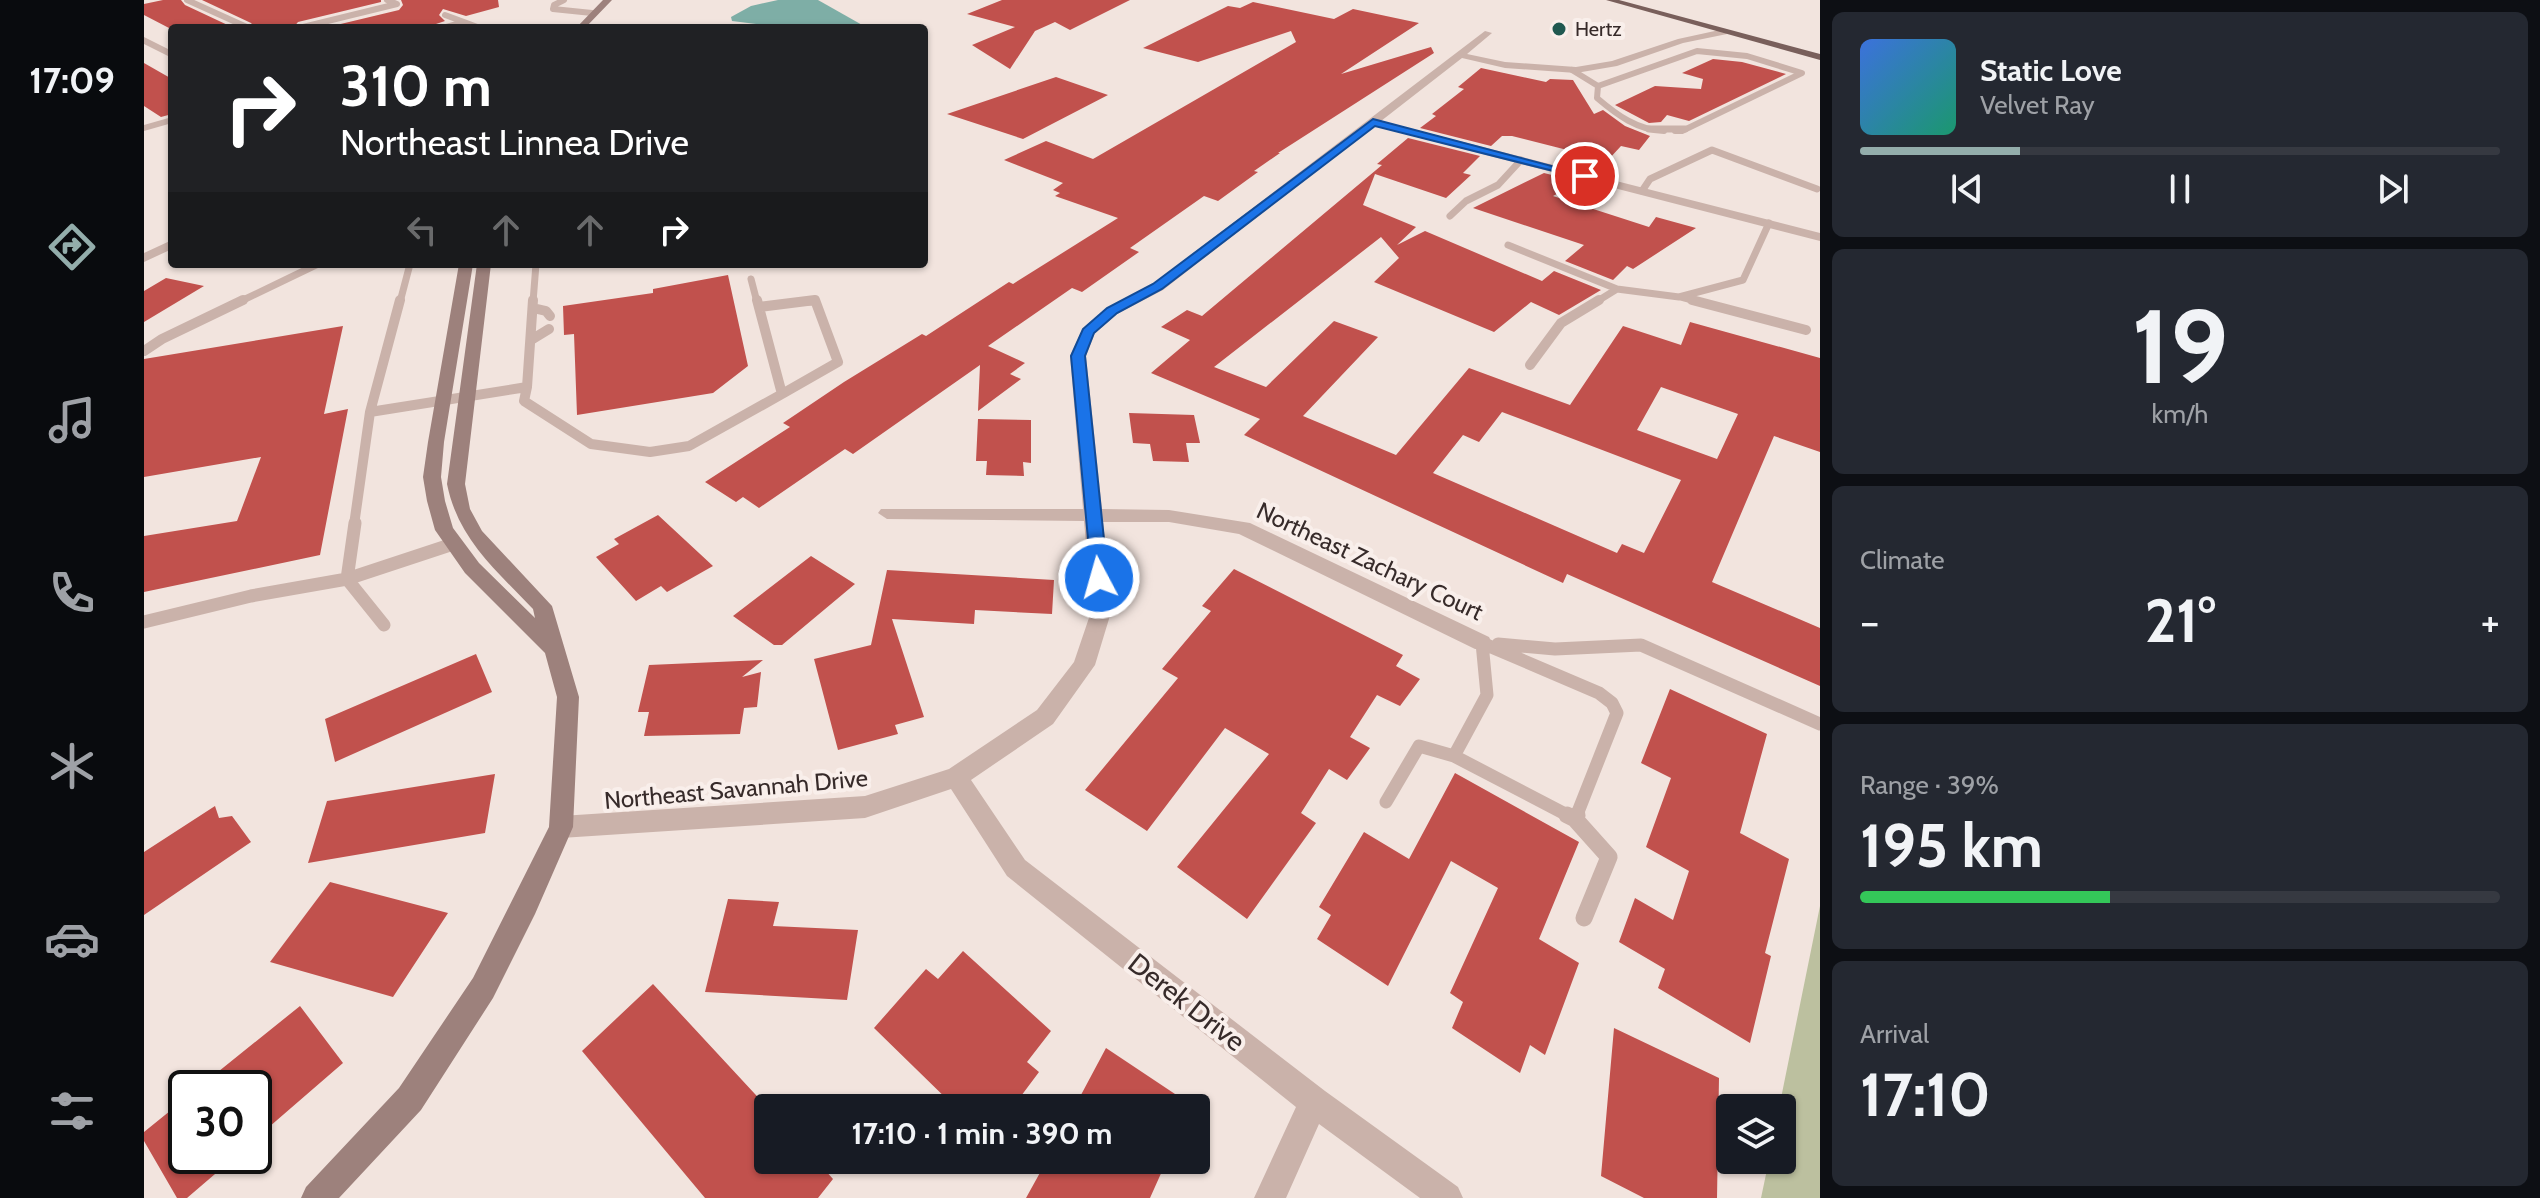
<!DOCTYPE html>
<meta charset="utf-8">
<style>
:root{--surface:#171b24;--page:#242831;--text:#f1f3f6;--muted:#9ea1a6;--line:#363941;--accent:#93adab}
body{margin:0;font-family:Cabin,sans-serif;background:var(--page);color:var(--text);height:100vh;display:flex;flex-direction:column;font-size:30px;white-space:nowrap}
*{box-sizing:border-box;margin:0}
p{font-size:26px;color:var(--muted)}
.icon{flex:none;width:44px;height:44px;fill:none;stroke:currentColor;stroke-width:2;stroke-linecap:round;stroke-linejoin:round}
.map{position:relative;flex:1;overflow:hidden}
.panel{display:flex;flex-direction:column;gap:12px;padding:12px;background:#0d0f14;width:720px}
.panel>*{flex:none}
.guide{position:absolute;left:24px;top:24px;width:760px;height:244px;border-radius:8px;box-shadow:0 2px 6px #0004;background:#202124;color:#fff;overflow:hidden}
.controls{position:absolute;left:1572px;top:1094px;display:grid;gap:16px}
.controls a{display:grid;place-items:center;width:80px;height:80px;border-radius:8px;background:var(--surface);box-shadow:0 2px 6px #0004;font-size:40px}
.speed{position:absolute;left:24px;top:1070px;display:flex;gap:16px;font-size:40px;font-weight:700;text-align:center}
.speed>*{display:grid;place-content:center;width:104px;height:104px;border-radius:50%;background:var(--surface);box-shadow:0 2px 6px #0004;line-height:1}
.speed .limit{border:4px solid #111;border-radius:12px;background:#fff;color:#111}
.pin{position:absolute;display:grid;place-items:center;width:68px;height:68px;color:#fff;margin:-34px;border:4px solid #fff;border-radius:50%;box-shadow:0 2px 8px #0007}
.me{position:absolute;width:88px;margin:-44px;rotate:354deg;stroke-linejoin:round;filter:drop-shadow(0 0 6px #0008)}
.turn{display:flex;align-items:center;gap:28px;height:168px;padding:0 40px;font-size:36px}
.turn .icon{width:104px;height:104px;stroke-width:2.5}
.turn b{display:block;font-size:56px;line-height:68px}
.lanes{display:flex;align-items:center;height:76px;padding:0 40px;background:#0003;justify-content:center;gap:40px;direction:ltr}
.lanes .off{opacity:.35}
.big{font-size:60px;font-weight:700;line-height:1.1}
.panel .tile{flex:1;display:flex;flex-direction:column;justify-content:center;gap:12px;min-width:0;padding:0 28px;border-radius:12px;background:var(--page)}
.panel .dial{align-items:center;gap:0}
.dial b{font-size:104px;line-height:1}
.song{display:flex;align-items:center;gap:24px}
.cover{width:96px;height:96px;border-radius:12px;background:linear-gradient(135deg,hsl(220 70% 55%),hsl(160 70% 35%))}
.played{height:8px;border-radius:4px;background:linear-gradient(90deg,var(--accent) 25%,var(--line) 25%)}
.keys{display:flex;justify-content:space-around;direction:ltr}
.heat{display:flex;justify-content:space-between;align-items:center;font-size:44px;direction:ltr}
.charge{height:12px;border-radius:6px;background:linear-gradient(90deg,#34c759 39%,var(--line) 0)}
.trip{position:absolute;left:610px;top:1094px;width:456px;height:80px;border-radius:8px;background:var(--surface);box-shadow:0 2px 6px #0004;font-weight:700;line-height:80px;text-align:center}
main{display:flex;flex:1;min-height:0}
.menu{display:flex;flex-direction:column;width:144px;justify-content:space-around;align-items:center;background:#090b0e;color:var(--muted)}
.menu .icon{width:56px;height:56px}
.menu .on{color:var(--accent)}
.menu b{font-size:36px;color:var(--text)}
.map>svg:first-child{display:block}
.green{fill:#bcc09f}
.water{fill:#7eaea6}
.building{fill:#c1514d;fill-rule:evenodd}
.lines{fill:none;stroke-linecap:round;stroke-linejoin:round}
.lane-far4{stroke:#cab2aa;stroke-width:6}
.lane-far3{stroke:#cab2aa;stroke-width:7}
.lane-far2{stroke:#cab2aa;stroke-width:10}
.lane-far1{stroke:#cab2aa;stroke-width:13}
.lane{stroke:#cab2aa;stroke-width:17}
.street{fill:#cab2aa;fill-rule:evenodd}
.secondary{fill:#9d817c;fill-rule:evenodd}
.primary{fill:#795f5b;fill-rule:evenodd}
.route{fill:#1a73e8;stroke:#114b97;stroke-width:2}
.poi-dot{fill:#205850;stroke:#f9efeb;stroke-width:3}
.labels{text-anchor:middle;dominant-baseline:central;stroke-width:8;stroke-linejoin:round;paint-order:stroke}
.far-poi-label{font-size:20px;fill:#372b2a;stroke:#f9efeb;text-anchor:start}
.street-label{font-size:24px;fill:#372b2a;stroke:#f9efeb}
.near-street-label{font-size:28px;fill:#372b2a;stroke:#f9efeb}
</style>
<main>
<nav class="menu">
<b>17:09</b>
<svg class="icon on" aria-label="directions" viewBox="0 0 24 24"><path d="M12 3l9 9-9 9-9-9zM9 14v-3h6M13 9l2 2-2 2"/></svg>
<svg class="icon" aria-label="music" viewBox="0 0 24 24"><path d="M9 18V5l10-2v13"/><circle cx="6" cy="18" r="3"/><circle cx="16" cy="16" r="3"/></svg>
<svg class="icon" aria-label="phone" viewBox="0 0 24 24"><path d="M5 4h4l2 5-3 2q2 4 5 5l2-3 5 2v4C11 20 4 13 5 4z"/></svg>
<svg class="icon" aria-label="climate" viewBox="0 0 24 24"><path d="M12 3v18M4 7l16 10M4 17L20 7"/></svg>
<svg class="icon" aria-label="car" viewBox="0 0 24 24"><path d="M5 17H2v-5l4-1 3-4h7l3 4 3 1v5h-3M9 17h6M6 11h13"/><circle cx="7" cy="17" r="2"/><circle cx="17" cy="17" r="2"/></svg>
<svg class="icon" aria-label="filters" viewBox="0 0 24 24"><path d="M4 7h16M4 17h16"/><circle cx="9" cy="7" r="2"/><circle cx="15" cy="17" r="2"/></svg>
</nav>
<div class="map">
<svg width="1676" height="1198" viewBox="0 0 1676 1198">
<rect width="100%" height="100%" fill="#f2e4de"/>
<path class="green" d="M1676,906V1198H1617L1625,1160H1638V1108H1635Z"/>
<path class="water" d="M634,0H674L720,26L645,28L588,21L587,17L607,6Z"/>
<path class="building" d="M19,0H37L41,5L90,28H25L0,15V4Z
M58,0H237V2L154,22L149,28H111L107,23Z
M257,0H354L355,7L322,16L299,9L295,15L301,21L280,28H180L255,10L259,5Z
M858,0H986L926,30L911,22L891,31L866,69L828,45L871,27L823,14Z
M1109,2L1190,19L1209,9L1275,23L1197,74L1287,47L1290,53L1134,153H1136L1110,171L1114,172L1074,201L1060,196L986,248L995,252L938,292L928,288L844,346L881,363L866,374L877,379L834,411L836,365L709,454L701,449L615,508L599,497L592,502L561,482L646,427L639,423L700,382L778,334L782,336L865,282L869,284L974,218L911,196L916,193L909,190L919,183L860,160L902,141L949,159L1152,42L1147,31L1054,62L999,48L1084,6L1096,8Z
M1569,59L1598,62L1642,74L1545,121L1523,115L1517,122L1505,123L1471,105L1511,86L1557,89L1559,79L1538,73Z
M0,63L28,79V114L17,117L0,106Z
M1337,68L1402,82L1406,79L1429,80L1450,114L1459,110L1481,126L1506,136L1495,150L1477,146L1452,173L1418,164L1439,154L1368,136H1358L1347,146L1276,128L1292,116L1288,114L1320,89L1314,87Z
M912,77L964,95L879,139L803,114Z
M1264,138L1336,156L1319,173L1327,175L1302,198L1231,174L1219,205L1272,227L1253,245L1281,231L1398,281L1410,271L1457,290L1415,315L1387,302L1350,332L1230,282L1255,258L1237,237L1070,367L1122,387L1190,321L1234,337L1159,416L1252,455L1325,368L1426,405L1479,326L1537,345L1546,322L1676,358V452L1630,436L1568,582L1676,628V686L1423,574L1419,583L1100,435L1116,419L1007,373L1046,340L1017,327L1043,310L1058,316L1238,165L1233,164ZM1517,387L1594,414L1573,459L1493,430ZM1358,412L1537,480L1500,553L1478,544L1473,553L1289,473L1319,435L1335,442Z
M1400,173L1436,182L1409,196L1505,227L1512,217L1552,228L1489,269L1483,266L1469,280L1421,261L1440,245L1329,208Z
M584,275L604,366L569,393L433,415L430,334L420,335L419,306L509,293V289Z
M22,278L60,286L0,322V291Z
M199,326L180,414L204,409L176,555L0,592V536L93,521L117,457L0,477V359Z
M985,413L1050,415L1056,443H1042L1045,462L1009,461L1006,444L989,443Z
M834,419L887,420V463L879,462L880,476L842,475L843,461H832Z
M514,515L569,566L523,592L517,586L492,601L452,557L475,544L470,539Z
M667,556L711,584L638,645H630L589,616Z
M1090,569L1259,655L1252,666L1276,679L1256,706L1233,695L1206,737L1226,748L1203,780L1185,769L1157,813L1172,823L1103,919L1033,867L1125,754L1081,728L1003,831L941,790L1034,678L1018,669L1067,611L1058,606Z
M743,570L910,580L908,614L831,610L830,624L748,619L780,717L751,725L754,734L694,750L670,659L727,645Z
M332,654L348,692L191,762L181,719Z
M619,660L598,677L617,672L613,707L600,708L596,734L500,736L505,712H494L505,665Z
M1526,689L1623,734L1596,833L1645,859L1621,953L1627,956L1606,1043L1514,988L1521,969L1475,942L1491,898L1529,920L1545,871L1502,847L1527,778L1497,763Z
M1311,773L1435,842L1395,939L1435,963L1401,1055L1386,1045L1376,1073L1308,1028L1319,1002L1306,993L1354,888L1307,861L1244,986L1173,939L1187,915L1175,907L1220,832L1265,859Z
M351,774L341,833L164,863L183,801Z
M71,806L75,818L88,816L107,842L0,915V852Z
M186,882L304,913L249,997L126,962Z
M584,899L635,902L629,926L714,930L703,1000L561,992Z
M819,951L907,1031L883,1062L895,1072L868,1108H812L730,1028L782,969L794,979Z
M509,984L624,1108V1160H672L689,1179L674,1198H561L438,1051Z
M156,1006L199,1063L110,1140V1088H54Z
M1470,1028L1575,1078L1573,1198H1500L1457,1176Z
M962,1048L1052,1108H930Z
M42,1098V1156H92L43,1198H33L0,1141V1132Z
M903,1160H1023L1006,1198H882Z"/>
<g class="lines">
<path class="lane-far4" d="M43,0L105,28
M420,0L410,5L409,9L448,13
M301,15L320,22
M155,28L253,4L243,0
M299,28L320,22L336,28
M1428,70L1454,86
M1454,86L1453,98C1473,115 1493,130 1520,131
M1454,86L1553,51L1603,56L1658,73L1538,131H1531"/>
<path class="lane-far3" d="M1505,129H1541
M1498,191L1506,179L1568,150L1673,189
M1306,216L1322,201L1354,185L1377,160
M1364,245L1473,289
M607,279L613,302
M1537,297L1556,302
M95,302L174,264
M256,302L266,264
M389,302L392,264
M655,302H672
M1452,302L1473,289L1535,297L1599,280L1625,223"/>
<path class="lane-far2" d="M1548,300L1662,330
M615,307L671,300L694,362L638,394
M389,308L402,311L406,316
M387,340L405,329
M0,351L18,339L99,300
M1386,365L1417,323L1455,300
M383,387L380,401L447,444L506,452L545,446L638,394L613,300
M226,412L383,387L389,300
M210,525L226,412L256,300"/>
<path class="lane-far1" d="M211,523L203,579L309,544
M0,622L107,596L203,579L240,625
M1354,644L1411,649L1497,645L1676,724
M1242,802L1275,746L1310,756
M1427,817L1310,756L1343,695L1338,643L1455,693L1468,703L1473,713L1432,817"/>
<path class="lane" d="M1423,815L1431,819L1433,815
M1431,819L1465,857L1440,918"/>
<path class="street" d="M1580,29L1583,34L1539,43L1473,66L1432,73L1361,68L1318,58L1237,121L1676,233V241L1230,126L1019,290L973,314L951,333L942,356L958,509L1025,510L1106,523L1345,637L1348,643L1345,649H1331L1095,534L1025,522H959L968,609L951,665L909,724L827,780L881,860L1181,1091L1314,1187L1319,1198H1276L1175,1124L1142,1198H1110L1152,1107L863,876L807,789L721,818L417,838L408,835L405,827L408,819L417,816L721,796L805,769L893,710L930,662L948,609L940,521L743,519L734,513L737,509H939L926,356L939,328L963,308L1009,284L1341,31L1348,33L1323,54L1361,62L1432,67L1468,61L1534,39Z
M0,37L28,51V58L0,44Z
M28,117V123L0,131V125Z
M28,240V249L0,262V253Z"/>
<path class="secondary" d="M459,0H468L441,28H432Z
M315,264H329L300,442L297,477L301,501L309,528L335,563L391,618L389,609C352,570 314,539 303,484L333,264H347L321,484L326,509L338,531L408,606L435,697L429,827L391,914L349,998L277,1110L195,1198H157L162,1187L255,1088L329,978L405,827L413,697L401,653L321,573L291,530L283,501L279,477L284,442Z"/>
<path class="primary" d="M1462,0H1475L1676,54V60Z"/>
</g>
<path class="route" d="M1229,119L1446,176L1441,179L1231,126L1018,289L973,313L950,333L941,356L964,578L961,582H948L927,356L939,329L963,308L1009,284Z"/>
<circle class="poi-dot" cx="1415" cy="29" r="8"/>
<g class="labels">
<g class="far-poi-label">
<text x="1431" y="29">Hertz</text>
</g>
<g class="street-label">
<text transform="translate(1226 561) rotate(25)">Northeast Zachary Court</text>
<text transform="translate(592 789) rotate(-5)">Northeast Savannah Drive</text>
</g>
<g class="near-street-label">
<text transform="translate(1043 1002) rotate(38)">Derek Drive</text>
</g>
</g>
</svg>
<div class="controls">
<a><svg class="icon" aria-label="layers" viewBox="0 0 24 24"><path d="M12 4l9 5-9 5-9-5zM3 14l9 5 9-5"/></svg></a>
</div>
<div class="speed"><div class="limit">30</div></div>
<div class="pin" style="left:1441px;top:176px;background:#d93025"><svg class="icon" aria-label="arrive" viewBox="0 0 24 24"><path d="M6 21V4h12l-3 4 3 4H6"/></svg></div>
<svg class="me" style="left:955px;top:578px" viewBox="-20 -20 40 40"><circle r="17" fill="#1a73e8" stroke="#fff" stroke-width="3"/><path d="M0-11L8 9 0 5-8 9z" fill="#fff"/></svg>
<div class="trip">17:10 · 1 min · 390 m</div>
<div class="guide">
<div class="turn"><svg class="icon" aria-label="right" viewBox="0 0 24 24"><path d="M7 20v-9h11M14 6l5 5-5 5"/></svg><div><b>310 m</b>Northeast Linnea Drive</div></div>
<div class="lanes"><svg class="icon off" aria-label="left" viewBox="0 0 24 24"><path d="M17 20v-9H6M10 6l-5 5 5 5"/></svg><svg class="icon off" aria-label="ahead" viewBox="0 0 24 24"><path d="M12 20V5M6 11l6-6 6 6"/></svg><svg class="icon off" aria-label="ahead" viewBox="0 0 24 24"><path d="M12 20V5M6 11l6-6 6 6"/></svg><svg class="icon" aria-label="right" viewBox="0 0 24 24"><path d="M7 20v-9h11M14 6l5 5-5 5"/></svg></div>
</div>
</div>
<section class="panel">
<div class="tile">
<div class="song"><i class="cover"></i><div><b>Static Love</b><p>Velvet Ray</p></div></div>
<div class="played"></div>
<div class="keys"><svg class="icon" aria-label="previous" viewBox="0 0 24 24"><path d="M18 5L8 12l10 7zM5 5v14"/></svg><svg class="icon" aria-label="pause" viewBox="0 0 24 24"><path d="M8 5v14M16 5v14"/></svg><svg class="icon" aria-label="next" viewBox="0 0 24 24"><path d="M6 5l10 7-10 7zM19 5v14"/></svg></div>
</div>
<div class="tile dial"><b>19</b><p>km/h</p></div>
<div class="tile"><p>Climate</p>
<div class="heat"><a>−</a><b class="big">21°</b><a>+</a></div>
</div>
<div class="tile"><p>Range · 39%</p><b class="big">195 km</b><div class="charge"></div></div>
<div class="tile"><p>Arrival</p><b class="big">17:10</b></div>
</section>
</main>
